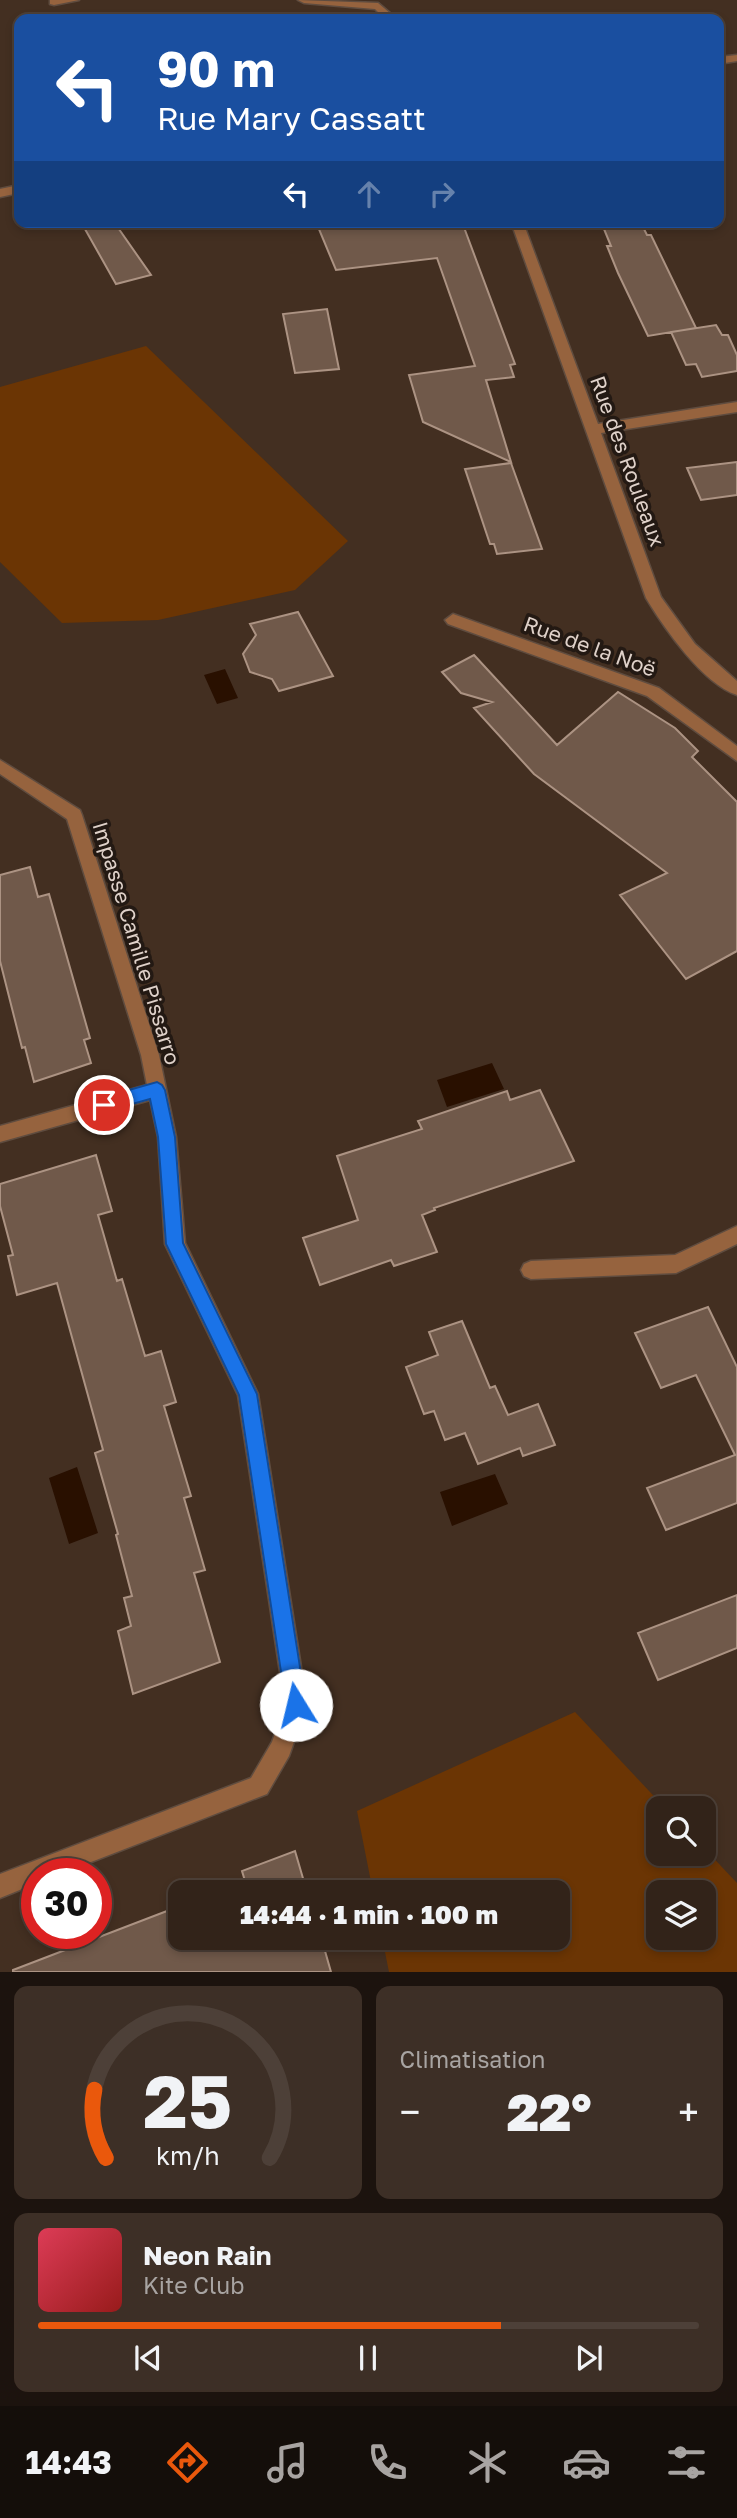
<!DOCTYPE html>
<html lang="fr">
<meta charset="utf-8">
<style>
:root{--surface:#322319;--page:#3d2f26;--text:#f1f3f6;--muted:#a8a4a2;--line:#4d4038;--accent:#ea580c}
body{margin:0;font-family:"Golos Text",sans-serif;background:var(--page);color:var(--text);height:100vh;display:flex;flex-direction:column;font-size:26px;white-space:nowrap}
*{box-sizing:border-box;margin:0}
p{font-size:23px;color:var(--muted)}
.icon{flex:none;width:38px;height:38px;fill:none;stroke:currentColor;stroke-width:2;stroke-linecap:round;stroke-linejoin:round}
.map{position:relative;height:1972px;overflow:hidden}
.side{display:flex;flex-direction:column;gap:14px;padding:14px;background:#1c130e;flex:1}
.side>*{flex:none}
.top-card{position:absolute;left:14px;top:14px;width:710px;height:214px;border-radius:14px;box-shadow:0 4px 10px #0003,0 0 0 2px var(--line);background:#1a4fa0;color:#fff;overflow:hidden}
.buttons{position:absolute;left:646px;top:1796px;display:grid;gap:14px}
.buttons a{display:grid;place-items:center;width:70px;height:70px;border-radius:14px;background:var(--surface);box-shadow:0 4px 10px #0003,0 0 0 2px var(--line);font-size:35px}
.speed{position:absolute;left:21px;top:1858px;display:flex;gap:14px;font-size:35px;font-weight:700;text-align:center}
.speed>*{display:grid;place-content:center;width:91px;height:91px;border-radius:50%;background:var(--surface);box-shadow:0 4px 10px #0003,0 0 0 2px var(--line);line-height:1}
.speed .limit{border:10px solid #d22;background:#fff;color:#111}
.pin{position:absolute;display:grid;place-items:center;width:60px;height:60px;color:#fff;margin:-30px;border:4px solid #fff;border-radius:50%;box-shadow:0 2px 7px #0007}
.me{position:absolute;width:77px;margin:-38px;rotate:351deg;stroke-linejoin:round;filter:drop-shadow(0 0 5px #0008)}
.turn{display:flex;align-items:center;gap:24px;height:147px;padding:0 28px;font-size:32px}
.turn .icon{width:91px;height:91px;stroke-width:2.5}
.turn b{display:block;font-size:49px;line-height:60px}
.lanes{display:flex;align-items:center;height:66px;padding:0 28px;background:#0003;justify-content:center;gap:35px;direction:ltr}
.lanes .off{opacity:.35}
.big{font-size:52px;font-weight:800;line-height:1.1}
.side .card{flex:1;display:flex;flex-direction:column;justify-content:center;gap:10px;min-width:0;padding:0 24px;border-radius:14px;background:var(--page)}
.side .dial{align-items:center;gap:0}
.dial svg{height:182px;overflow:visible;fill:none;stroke:var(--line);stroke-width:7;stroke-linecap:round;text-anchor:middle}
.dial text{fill:var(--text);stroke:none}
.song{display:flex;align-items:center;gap:21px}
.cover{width:84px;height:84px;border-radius:10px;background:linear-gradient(135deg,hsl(350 70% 55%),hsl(0 70% 35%))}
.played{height:7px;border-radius:4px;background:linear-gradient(90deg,var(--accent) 70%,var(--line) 70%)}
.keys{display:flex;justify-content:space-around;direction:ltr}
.heat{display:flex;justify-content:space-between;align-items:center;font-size:38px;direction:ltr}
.side .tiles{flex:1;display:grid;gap:14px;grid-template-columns:1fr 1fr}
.card:last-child{grid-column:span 2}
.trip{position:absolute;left:168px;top:1880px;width:402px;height:70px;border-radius:14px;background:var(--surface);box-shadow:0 4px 10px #0003,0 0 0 2px var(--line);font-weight:800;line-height:70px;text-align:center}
.tabs{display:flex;height:112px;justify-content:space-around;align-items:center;background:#140e0a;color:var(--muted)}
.tabs .icon{width:49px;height:49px}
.tabs .active{color:var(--accent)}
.tabs b{font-size:32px;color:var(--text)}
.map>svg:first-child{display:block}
.green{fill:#6b3504;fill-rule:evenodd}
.water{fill:#291000}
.building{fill:#70594a;stroke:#ac9383;stroke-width:2}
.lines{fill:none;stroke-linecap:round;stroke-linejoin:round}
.minor-casing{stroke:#5f4c3f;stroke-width:3}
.minor{fill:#96633e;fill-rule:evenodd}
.route{fill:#1a73e8;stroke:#114b97;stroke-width:2}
.labels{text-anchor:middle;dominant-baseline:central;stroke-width:7;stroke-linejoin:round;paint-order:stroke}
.street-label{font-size:21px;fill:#dfd1c9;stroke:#231913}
</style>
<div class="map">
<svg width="737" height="1972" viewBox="0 0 737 1972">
<rect width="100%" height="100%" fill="#432f21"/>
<path class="green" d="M146,346L348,541L295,590L158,620L62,623L0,562V387Z
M575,1712L665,1808H658V1853H704V1848L737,1883V1972H389L382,1937H558V1892H373L357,1811ZM658,1892H704V1937H658Z"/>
<path class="water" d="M225,669L238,698L217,704L204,675Z
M492,1063L504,1089L447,1107L437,1080Z
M77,1467L98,1533L69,1544L49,1478Z
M495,1474L508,1504L452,1526L440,1492Z"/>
<path class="building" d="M81,222H114L151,275L116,284Z
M316,222H462L515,364L510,365L514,377L486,380L511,462L423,422L409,375L475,366L437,258L336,270Z
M642,225L647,235H651L696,328L648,336L618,273L607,246H611L604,229Z
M327,309L339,369L295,373L283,314Z
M716,325L722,335H728L737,355V371L702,377L696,364L686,365L671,332Z
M737,462V495L701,500L687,468Z
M511,463L542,549L497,554L494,544H490L465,469Z
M298,612L333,676L279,691L272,679L250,672L243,654L256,635L250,624Z
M474,655L557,745L618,692L675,728L698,751L692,757L737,802V951L686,979L620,895L667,873L534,774L474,708L492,702L461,693L442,672Z
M30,867L38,897L49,894L90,1038L84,1040L91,1063L34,1082L25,1047L22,1048L0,961V875Z
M540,1090L574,1161L434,1208L435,1210L422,1215L437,1252L394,1266L391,1260L320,1285L303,1238L358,1220L337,1156L422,1129L418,1121L507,1091L510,1100Z
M96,1155L112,1211L98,1215L117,1281L122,1279L145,1356L161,1351L176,1402L164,1406L191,1496L184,1498L205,1570L194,1573L220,1662L133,1694L118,1631L131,1626L124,1598L132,1596L116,1535L118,1534L95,1453L103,1450L57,1283L17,1295L8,1256L13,1255L0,1206V1184Z
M708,1307L737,1367V1503L666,1530L647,1488L735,1455L696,1375L661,1388L635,1333Z
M462,1321L490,1388L495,1386L508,1415L538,1404L555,1445L523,1456L520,1448L478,1464L465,1433L445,1440L434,1411L424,1414L406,1367L438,1355L429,1332Z
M737,1595V1648L658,1680L638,1633Z
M295,1851L307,1892H217L245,1881L242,1871Z
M180,1906V1937H321L331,1972H13V1970Z"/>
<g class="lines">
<defs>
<path id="minor" d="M50,0H79L54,5L50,4Z
M298,0L378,3L397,19H385L375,9L304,3Z
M737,55V61L719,64V57Z
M19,185V193L0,197V189Z
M511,222H523L598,424L737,402V412L601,433L661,597L695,644L737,681V695C703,684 664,628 646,598Z
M453,614L659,688L737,746V761L647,696L448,624L445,620Z
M0,760L80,810L82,815L159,1055L176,1137L185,1243L258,1394L307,1705L289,1756L267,1794L60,1874H37V1883L0,1898V1874L251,1778L272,1742L285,1705L238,1395L165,1244L158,1137L150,1100L0,1142V1126L147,1085L141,1055L67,819L0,774Z
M737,1226V1244L676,1273L531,1279L524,1276L521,1270L524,1264L531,1261L675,1255Z"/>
</defs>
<use href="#minor" class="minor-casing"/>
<use href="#minor" class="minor"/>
</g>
<path class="route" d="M157,1082L162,1085L165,1090L175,1137L183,1243L257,1394L306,1705L303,1712L296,1715L289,1712L286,1705L239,1395L166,1244L158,1137L150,1099L104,1112L99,1110L96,1105L99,1099L104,1097Z"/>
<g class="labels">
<g class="street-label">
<text transform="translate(628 461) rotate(70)">Rue des Rouleaux</text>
<text transform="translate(590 646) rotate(20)">Rue de la Noë</text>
<text transform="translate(137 943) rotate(73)">Impasse Camille Pissarro</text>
</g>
</g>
</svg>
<div class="buttons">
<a><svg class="icon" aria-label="search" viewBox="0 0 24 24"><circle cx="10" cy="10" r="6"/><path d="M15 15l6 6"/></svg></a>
<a><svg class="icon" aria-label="layers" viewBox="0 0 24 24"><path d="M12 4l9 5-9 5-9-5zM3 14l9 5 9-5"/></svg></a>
</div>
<div class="speed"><div class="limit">30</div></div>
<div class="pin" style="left:104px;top:1105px;background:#d93025"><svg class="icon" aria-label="arrive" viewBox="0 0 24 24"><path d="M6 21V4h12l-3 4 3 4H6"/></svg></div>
<svg class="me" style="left:296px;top:1705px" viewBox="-20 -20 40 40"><circle r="19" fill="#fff"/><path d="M0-13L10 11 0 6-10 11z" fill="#1a73e8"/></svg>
<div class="trip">14:44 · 1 min · 100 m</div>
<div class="top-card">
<div class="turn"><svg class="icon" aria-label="left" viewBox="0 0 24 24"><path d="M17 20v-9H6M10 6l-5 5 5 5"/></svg><div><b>90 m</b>Rue Mary Cassatt</div></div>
<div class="lanes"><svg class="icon" aria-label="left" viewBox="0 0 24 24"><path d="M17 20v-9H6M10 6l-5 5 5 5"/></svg><svg class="icon off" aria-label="ahead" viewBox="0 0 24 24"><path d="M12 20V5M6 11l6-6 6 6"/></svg><svg class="icon off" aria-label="right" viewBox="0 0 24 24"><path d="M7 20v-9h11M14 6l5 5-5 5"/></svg></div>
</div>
</div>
<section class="side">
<div class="tiles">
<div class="card dial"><svg viewBox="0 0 100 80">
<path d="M14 69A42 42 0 1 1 86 69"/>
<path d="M14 69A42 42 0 0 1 9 39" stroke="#ea580c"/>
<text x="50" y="56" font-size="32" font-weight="700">25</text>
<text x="50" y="72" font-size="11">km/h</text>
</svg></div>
<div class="card"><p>Climatisation</p>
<div class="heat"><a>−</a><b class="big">22°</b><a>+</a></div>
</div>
<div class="card">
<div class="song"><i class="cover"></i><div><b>Neon Rain</b><p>Kite Club</p></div></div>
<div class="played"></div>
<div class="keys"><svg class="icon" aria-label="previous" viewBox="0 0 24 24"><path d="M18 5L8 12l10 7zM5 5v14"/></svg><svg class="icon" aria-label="pause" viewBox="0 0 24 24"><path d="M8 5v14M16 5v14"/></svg><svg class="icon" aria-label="next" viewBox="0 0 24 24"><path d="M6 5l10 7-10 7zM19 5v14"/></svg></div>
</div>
</div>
</section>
<nav class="tabs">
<b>14:43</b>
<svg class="icon active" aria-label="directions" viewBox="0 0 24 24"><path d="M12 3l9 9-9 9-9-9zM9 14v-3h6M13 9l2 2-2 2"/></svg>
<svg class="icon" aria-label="music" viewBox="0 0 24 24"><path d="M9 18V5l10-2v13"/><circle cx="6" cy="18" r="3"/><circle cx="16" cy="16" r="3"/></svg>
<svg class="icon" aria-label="phone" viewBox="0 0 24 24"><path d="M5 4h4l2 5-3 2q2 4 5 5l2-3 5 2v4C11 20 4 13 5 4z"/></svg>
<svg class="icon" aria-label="climate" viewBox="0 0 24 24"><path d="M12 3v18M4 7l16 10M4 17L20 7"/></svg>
<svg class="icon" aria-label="car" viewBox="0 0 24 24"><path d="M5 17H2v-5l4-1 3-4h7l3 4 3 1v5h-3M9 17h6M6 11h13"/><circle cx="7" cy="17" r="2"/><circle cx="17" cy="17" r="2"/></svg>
<svg class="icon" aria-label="filters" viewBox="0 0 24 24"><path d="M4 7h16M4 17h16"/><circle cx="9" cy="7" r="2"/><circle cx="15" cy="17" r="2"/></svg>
</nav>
